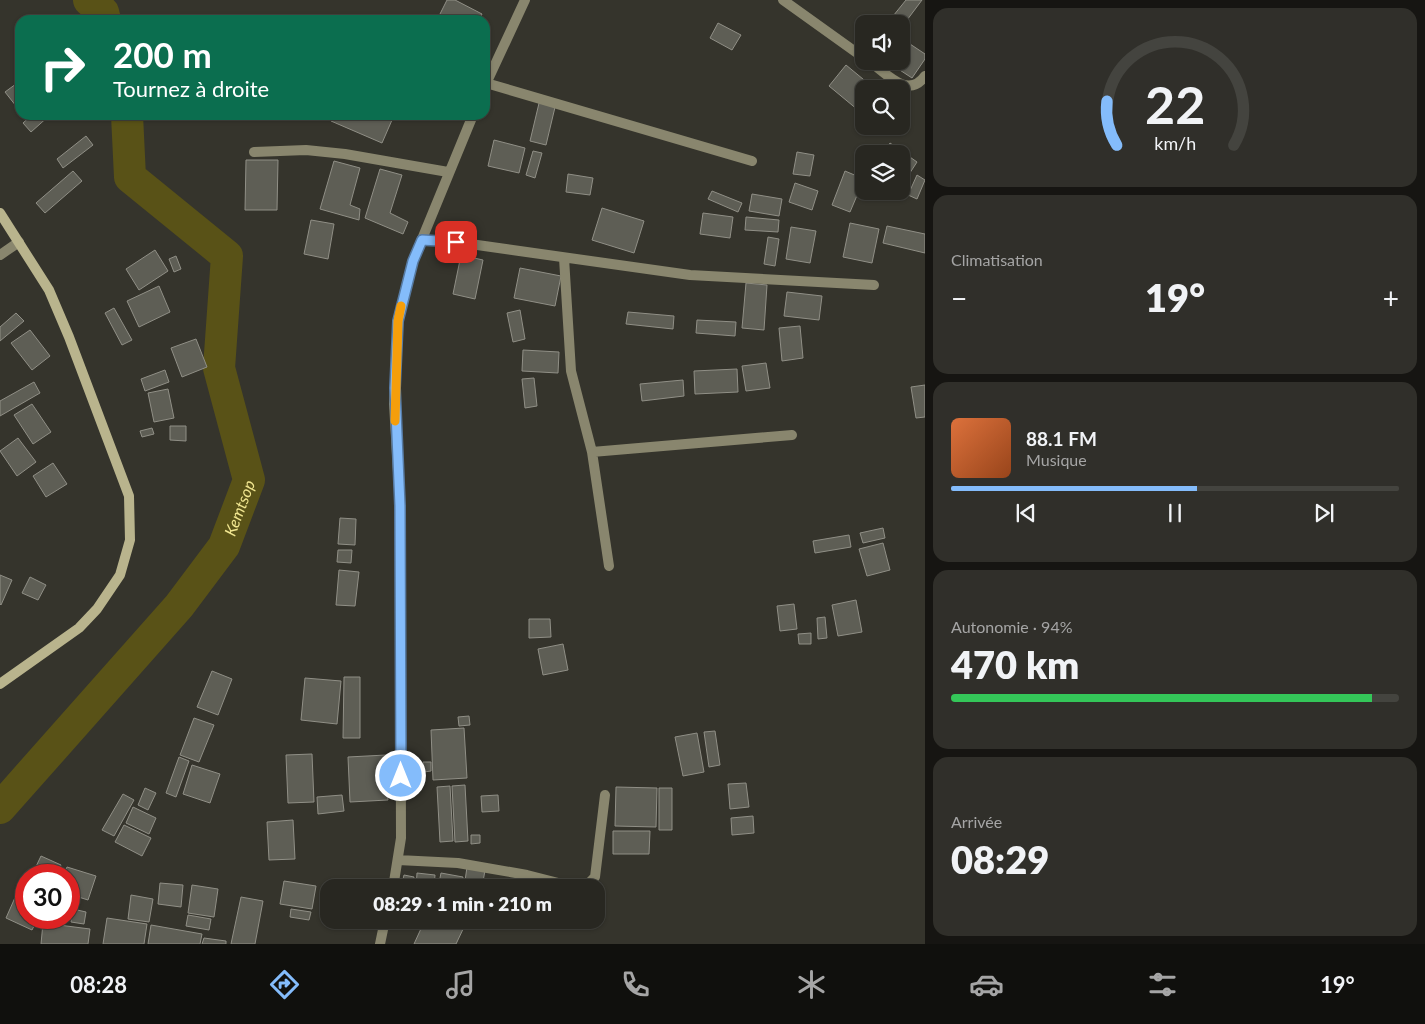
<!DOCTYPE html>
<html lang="fr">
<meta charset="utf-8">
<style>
:root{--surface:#282721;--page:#302f2a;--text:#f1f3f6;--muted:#a5a5a5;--line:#44443f;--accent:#84bcfb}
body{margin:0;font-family:Lato,sans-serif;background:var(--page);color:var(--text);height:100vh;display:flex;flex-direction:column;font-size:19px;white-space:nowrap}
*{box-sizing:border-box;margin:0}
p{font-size:16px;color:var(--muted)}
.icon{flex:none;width:28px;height:28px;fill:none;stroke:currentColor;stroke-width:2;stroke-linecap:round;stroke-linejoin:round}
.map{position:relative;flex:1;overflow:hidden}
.sheet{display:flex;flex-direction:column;gap:8px;padding:8px;background:#161512;width:500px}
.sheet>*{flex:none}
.banner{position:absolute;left:15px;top:15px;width:475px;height:105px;border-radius:15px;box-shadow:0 1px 4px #0004,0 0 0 1px var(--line);background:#0b6e4f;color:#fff;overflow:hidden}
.controls{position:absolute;left:855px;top:15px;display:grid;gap:10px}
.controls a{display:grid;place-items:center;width:55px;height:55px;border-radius:10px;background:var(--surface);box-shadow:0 1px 4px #0004,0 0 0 1px var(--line);font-size:25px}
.speed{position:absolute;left:15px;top:864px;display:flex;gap:10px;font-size:25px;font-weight:700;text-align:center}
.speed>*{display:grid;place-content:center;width:65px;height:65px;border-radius:50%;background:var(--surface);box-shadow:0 1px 4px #0004,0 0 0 1px var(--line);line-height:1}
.speed .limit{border:8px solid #d22;background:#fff;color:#111}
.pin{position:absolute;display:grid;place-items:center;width:42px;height:42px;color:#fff;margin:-21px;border-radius:10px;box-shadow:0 2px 8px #0006}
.me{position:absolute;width:55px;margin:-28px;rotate:0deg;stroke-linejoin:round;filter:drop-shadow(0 0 4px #0008)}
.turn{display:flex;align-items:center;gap:18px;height:105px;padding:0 15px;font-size:22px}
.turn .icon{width:65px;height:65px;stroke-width:2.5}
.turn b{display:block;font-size:35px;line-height:42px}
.big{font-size:38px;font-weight:800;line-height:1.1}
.sheet .card{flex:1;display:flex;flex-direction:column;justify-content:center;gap:8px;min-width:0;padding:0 18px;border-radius:15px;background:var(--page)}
.sheet .dial{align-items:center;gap:0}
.dial svg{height:130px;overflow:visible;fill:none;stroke:var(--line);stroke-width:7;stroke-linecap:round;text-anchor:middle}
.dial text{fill:var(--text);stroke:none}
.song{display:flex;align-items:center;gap:15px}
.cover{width:60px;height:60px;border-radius:8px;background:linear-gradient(135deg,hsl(20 70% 55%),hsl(20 70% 35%))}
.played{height:5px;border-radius:2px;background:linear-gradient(90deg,var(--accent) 55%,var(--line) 55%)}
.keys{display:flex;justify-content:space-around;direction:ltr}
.heat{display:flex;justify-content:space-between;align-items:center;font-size:28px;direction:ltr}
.charge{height:8px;border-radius:4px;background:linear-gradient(90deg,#34c759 94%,var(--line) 0)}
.trip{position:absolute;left:320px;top:879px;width:285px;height:50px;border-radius:15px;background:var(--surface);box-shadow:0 1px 4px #0004,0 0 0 1px var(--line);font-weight:800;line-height:50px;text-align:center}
.dock{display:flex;height:80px;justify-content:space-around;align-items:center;background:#10100d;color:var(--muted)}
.dock .icon{width:35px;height:35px}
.dock .active{color:var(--accent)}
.dock b{font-size:22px;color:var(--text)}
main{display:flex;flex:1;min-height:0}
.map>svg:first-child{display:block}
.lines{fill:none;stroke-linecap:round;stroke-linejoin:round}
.river{stroke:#595217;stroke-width:32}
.building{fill:#5e5e55;stroke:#908f86}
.street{stroke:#89866e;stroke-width:10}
.secondary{stroke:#b9b48d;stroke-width:10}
.route-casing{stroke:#567aa3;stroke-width:12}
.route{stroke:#84bcfb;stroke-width:9}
.slow{stroke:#f59e0b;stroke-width:9}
.labels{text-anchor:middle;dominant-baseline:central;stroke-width:4.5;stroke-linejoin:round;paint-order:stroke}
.water-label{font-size:16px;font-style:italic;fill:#f1e690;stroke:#2b2a23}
</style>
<main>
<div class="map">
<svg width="925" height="944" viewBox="0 0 925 944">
<rect width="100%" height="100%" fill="#35342c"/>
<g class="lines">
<g class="river">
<path d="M89,0L103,12L105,20"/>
<path id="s1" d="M0,808L179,606L224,546L249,480L219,368L227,256L130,177L127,115"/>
</g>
</g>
<path class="building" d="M447,0H455L482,14L479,20H437Z
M906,0H922L901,28V24H893L889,21Z
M718,23L741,35L732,50L710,38Z
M901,38L925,54V59L912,78L886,61H901Z
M846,65L875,89H864V115L829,86Z
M20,81V111L5,92Z
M540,99L556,103L546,145L530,141Z
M32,115H50L31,132L23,123Z
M334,115H381L392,120L382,143L331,121Z
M86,136L93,145L63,168L57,159Z
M494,140L525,148L519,173L488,166Z
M890,143L917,162L904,182L901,180V154H883Z
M533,151L542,153L535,178L526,175Z
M797,152L814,155L810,176L793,174Z
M246,160H278L277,210H245Z
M334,161L360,168L350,205L360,209L359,220L320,209Z
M380,169L402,175L390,213L408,222L403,234L365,218Z
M73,171L82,181L45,213L36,203Z
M845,171L864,179L850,212L832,205Z
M568,174L593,178L590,195L566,192Z
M917,175L925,180L917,199L908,195Z
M795,183L818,191L812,210L789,202Z
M712,191L742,203L738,212L708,199Z
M752,194L782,199L779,216L749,211Z
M602,208L644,221L634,253L592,240Z
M703,213L733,217L730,238L700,234Z
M746,217L779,220L778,232L745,230Z
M311,220L334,224L328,259L304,254Z
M850,223L879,229L872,263L843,257Z
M887,226L925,234V253L883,243Z
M791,227L816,231L810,263L786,259Z
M768,237L779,239L775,266L764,264Z
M155,250L168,271L139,290L126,269Z
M461,255L483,260L475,299L453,294Z
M176,256L181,269L174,272L169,259Z
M520,268L561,276L555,306L514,298Z
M746,283L767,285L764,330L742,328Z
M159,286L170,312L139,327L127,301Z
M787,292L822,296L819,320L784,316Z
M114,308L132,340L122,345L105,313Z
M520,310L525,339L513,342L507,313Z
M628,312L674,316L673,329L626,324Z
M16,313L24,321L0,341V327Z
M697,320L736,322L735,336L696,333Z
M800,326L803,358L782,361L779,328Z
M30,330L50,356L32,370L11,343Z
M196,339L207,367L182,377L171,348Z
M523,350L559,352L558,373L522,371Z
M766,363L770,388L746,391L742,366Z
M737,369L738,392L695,394L694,371Z
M165,370L169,382L145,391L141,379Z
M534,378L537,406L525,408L522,379Z
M683,380L684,396L642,401L640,384Z
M34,382L40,393L0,416V401Z
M925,385V417L916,418L911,387Z
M168,389L174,418L154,422L148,393Z
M32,404L51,432L33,444L14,415Z
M170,426H186V441L170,440Z
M152,428L154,434L142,437L140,431Z
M18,438L36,462L17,476L0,451Z
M53,463L67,484L46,497L33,476Z
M340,518L356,519L355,545L338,544Z
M883,528L885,538L863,543L860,533Z
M849,535L851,547L815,553L813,541Z
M883,543L890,570L867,576L859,549Z
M338,550H352L351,563L337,562Z
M339,570L359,572L355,606L336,605Z
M0,575L12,580L1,605L0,604Z
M30,577L46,585L38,600L22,593Z
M856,600L862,632L838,636L832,605Z
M794,604L797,629L780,631L777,606Z
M825,617L827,638L818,639L817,618Z
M529,619H550L551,637L529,638Z
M811,633V644H799L798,634Z
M563,644L568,670L543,675L538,649Z
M212,671L232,679L218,715L197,707Z
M344,677H360V738H343Z
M305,678L341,681L337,724L301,720Z
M469,716L470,725L459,726L458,717Z
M194,718L214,725L199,762L180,755Z
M464,728L467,778L433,780L431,730Z
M715,731L720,765L709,767L704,732Z
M697,733L704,772L683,776L675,737Z
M312,754L314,802L288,803L286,755Z
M386,755L388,800L350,802L348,757Z
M179,757L189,761L176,797L166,793Z
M423,762H431V771L424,772Z
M192,765L220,774L210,803L183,794Z
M746,783L749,807L730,809L728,784Z
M465,785L468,841L455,842L452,786Z
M450,786L453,841L440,842L437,787Z
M616,787L657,788L656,827L615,826Z
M145,788L156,793L148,810L138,805Z
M659,788H672V830H659Z
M123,794L134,800L114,836L102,830Z
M342,795L344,811L318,814L317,797Z
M498,795L499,811L482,812L481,796Z
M133,807L156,818L149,834L126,823Z
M753,816L754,833L732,835L731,818Z
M293,820L295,859L269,860L267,822Z
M124,825L151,838L142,856L115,842Z
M613,831H650L649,854H613Z
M471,835H480V843L471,844Z
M41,856L61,865L56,875H32Z
M67,867L96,876L88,900L69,894V875H64Z
M467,867L485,870L482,888H464Z
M417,873L435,875L434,888H416Z
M441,873L463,877L461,888H438Z
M404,875L414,877L412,888H401Z
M284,881L316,886L312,909L280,904Z
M160,883L183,885L181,907L158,904Z
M21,884L26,886V918H38L32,930L6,918Z
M192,885L218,889L214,917L188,913Z
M131,895L153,899L149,922L128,919Z
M241,897L263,901L255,944H231Z
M73,909L86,912L84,924L71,922Z
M291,909L311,912L309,920L290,917Z
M188,915L211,919L209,930L186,926Z
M107,918L147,924L144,944H103Z
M425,920H454L465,925L456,944H414Z
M43,923L90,929L88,944H41Z
M151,925L202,934L200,944H148Z
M204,938L226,941V944H202Z"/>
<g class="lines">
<path class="street" d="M783,0L864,58
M869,61C886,73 908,100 925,76
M486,83L752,161
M485,86L525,0
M254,152L306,150L345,154L448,172
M422,240L456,242L690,275L874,285
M0,255L19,242
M564,258L571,371L592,452L609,566
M592,452L792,435
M398,860L458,863L527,875L578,888
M393,888L401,838L400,506L394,404L398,321L413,261L473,115
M580,888L589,883L595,877L605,795
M380,944L385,920"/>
<path class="secondary" d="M0,213L49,290L69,337L129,496L130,540L120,575L97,609L79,628L0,684"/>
</g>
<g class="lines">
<defs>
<path id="route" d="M401,776L400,506L395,388L398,321L413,261L422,240L456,242"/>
</defs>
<use href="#route" class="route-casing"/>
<use href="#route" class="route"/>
<path class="slow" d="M395,421L398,321L401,306"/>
</g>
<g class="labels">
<g class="water-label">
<text stroke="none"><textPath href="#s1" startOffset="386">Kemtsop</textPath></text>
</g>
</g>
</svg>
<div class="controls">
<a><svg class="icon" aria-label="sound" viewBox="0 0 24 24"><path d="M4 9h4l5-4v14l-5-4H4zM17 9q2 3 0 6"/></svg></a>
<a><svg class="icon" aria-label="search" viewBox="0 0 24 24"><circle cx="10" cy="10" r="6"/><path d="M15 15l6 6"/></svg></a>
<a><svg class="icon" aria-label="layers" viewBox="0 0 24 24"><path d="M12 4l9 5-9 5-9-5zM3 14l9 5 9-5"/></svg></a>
</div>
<div class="speed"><div class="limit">30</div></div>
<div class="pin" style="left:456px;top:242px;background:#d93025"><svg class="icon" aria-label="arrive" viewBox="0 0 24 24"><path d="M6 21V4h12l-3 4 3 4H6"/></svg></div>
<svg class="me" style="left:401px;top:776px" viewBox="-20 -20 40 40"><circle r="17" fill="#84bcfb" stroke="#fff" stroke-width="3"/><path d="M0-11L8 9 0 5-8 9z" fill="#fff"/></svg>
<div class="trip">08:29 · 1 min · 210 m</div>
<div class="banner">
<div class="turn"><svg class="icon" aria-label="right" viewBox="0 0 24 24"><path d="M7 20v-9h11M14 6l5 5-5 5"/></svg><div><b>200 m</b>Tournez à droite</div></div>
</div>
</div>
<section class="sheet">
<div class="card dial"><svg viewBox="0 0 100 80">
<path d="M14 69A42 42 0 1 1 86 69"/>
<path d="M14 69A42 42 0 0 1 8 42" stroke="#84bcfb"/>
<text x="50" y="56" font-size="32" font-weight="700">22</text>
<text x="50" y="72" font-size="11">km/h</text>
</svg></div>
<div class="card"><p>Climatisation</p>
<div class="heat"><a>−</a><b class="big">19°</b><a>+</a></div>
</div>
<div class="card">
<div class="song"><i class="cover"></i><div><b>88.1 FM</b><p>Musique</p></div></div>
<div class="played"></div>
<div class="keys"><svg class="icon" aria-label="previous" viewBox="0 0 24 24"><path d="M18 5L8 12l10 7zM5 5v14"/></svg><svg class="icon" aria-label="pause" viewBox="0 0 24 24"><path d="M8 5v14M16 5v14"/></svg><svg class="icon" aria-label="next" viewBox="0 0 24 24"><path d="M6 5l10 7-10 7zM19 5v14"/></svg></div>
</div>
<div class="card"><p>Autonomie · 94%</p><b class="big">470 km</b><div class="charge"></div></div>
<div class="card"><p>Arrivée</p><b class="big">08:29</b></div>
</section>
</main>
<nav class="dock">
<b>08:28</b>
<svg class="icon active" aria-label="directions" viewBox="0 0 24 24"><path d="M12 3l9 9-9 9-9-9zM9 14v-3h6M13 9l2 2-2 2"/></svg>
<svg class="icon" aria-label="music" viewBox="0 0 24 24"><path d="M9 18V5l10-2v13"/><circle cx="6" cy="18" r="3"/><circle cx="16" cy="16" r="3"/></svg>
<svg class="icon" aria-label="phone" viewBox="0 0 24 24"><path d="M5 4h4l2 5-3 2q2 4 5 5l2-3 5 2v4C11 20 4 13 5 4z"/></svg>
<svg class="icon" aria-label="climate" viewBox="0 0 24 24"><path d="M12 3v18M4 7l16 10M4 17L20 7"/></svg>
<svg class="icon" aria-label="car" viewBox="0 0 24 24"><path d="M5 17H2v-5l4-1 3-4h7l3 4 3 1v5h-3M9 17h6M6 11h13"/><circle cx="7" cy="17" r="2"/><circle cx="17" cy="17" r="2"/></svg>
<svg class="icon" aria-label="filters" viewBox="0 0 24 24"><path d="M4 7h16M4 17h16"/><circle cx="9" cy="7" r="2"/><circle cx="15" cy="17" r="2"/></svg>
<b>19°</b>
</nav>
